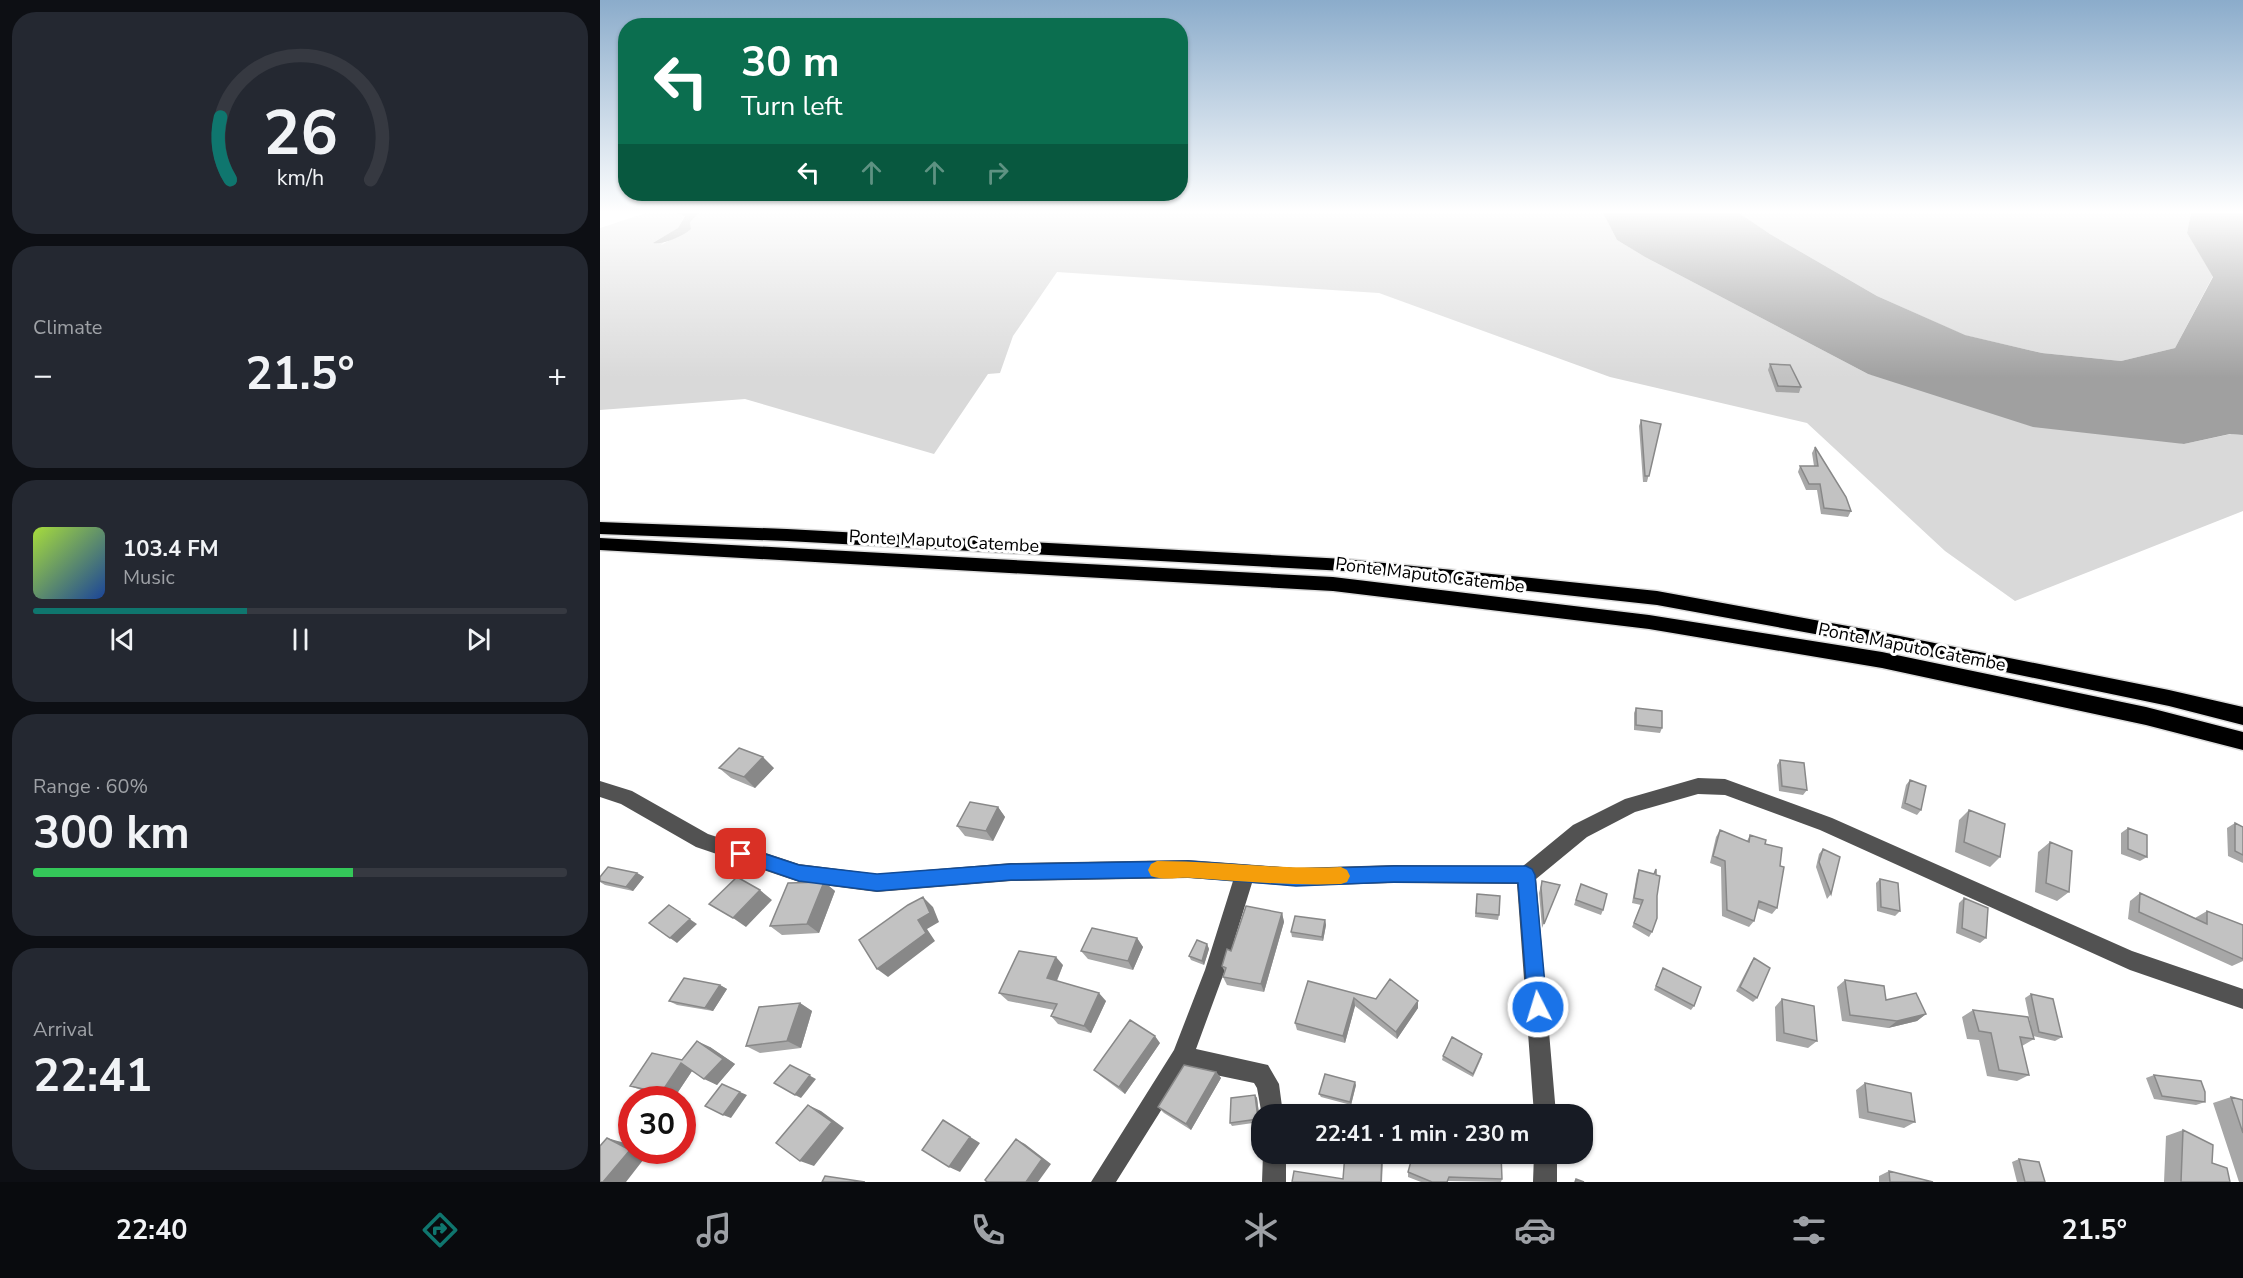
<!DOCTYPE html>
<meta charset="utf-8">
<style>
:root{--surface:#171b24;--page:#242831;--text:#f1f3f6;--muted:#9ea1a6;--line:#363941;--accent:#0f766e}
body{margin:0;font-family:"Nunito Sans",sans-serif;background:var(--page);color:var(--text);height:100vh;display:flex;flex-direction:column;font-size:22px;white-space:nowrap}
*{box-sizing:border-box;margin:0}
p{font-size:20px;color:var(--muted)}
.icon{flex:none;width:33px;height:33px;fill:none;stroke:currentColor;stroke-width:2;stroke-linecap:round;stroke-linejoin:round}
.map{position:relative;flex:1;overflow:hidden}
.panel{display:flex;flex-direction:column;gap:12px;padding:12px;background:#0d0f14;width:600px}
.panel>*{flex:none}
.top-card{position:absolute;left:18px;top:18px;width:570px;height:183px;border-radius:24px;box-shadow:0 2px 4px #0004;background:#0b6e4f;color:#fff;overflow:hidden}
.speed{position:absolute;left:18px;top:1086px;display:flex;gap:12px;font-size:30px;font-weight:700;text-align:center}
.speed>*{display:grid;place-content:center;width:78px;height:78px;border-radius:50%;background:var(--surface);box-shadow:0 2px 4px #0004;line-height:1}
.speed .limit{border:9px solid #d22;background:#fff;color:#111}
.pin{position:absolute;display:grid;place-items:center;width:51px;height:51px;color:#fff;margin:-26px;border-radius:12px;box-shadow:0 3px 9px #0006}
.me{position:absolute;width:66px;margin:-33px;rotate:355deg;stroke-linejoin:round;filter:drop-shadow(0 0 4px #0008)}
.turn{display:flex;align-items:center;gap:21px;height:126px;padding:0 24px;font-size:27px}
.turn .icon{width:78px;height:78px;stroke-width:2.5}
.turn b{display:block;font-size:42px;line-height:51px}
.lanes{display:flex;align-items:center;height:57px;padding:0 24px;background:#0003;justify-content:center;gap:30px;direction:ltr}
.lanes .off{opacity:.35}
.big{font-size:45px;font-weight:700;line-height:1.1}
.panel .card{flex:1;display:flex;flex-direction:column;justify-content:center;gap:9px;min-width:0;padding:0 21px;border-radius:24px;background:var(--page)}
.panel .dial{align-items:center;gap:0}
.dial svg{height:156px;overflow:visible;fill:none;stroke:var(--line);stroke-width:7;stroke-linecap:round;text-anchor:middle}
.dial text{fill:var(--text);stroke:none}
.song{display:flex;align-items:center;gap:18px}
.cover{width:72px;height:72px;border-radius:9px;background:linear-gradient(135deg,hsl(80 70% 55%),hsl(220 70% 35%))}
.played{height:6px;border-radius:3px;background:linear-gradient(90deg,var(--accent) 40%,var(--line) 40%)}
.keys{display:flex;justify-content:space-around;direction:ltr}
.heat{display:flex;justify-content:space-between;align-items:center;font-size:33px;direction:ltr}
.charge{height:9px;border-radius:4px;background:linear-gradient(90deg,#34c759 60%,var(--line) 0)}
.trip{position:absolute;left:651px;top:1104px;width:342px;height:60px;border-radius:24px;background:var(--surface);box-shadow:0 2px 4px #0004;font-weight:700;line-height:60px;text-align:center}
.menu{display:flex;height:96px;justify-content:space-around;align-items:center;background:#090b0e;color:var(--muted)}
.menu .icon{width:42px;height:42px}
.menu .current{color:var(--accent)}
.menu b{font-size:27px;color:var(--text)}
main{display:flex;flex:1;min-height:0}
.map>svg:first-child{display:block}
.green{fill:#d9d9d9}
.water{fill:#a0a0a0}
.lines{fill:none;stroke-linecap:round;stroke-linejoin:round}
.highway-casing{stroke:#dbdbdb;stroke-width:3}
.minor{fill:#525252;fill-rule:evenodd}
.highway{fill:#000;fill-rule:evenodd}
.wall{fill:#a7a7a7}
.shaded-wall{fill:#888}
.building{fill:#c2c2c2;stroke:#888;stroke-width:1.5}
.route{fill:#1a73e8;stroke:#114b97;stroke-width:1.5}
.slow{fill:#f59e0b}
.labels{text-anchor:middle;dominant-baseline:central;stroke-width:6;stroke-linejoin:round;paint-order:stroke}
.street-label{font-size:18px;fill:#000;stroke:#fff}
</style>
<main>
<section class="panel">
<div class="card dial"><svg viewBox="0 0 100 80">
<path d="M14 69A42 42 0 1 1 86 69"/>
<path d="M14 69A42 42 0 0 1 9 37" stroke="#0f766e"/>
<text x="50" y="56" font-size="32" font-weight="700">26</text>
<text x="50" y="72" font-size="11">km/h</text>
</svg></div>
<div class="card"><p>Climate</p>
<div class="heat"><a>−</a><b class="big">21.5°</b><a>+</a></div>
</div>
<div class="card">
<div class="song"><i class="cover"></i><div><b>103.4 FM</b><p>Music</p></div></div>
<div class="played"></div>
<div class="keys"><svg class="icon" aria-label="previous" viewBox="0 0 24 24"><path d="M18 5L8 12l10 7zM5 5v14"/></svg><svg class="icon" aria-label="pause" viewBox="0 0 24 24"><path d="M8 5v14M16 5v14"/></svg><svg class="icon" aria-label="next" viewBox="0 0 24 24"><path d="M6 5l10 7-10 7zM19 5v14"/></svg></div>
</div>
<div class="card"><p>Range · 60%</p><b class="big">300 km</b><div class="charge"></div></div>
<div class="card"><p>Arrival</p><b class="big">22:41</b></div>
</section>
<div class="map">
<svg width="1643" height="1182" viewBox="0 0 1643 1182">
<rect width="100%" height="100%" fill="#fff"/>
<path class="green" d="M46,213H78L85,215L78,228L61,245L91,229L90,222L99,213H1003L1017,240L1045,257L1268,374L1584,444L1631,434L1643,435V511L1415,601L1345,551L1207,423L1010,377L779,293L457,272L413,336L400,373L388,374L334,454L145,399L0,410V228Z
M1139,213H1591L1587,233L1613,276L1575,348L1521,361L1442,353L1364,335L1277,296L1170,234Z"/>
<path class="water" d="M78,213H99L90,222L91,229C83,236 63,245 53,243L78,228L85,216Z
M1003,213H1139L1170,234L1277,296L1365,335L1442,353L1521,361L1575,348L1613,277L1587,233L1591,213H1643V435L1630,434L1584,444L1433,427L1268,374L1045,257L1017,240Z"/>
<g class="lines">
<defs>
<path id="highway" d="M0,522L187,529L745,559L1057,591L1275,631L1569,690L1643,707V725L1569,706L1275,645L1057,605L745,571L187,541L0,534Z
M0,538L733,577L1049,615L1282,652L1546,707L1643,732V750L1546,725L1282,668L1049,629L733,591L0,550Z"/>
</defs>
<use href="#highway" class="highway-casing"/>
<path class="minor" d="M1098,778L1125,779L1232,818L1532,951L1643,989V1009L1530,970L1220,830L1125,795L1098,794L1035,812L987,837L936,879L956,1114H934L917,884L794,883L696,886L652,883L625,970L596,1049L668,1065L679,1084L683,1114L662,1116L657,1088L654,1083L587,1069L516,1182H491L574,1050L605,970L633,881L588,878L411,881L277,892L199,882L96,847L21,804L0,797V781L32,791L108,834L199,864L277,874L411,863L588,860L696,868L794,865L923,866L973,825L1025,799Z
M663,1154H686V1182H662Z
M934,1154H957V1182H933Z"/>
<use href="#highway" class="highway"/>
</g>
<path class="wall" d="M1170,364L1201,387L1199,393L1176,392L1168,370Z
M1041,420L1061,424L1047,482H1043L1039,426Z
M1215,447L1251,511L1248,517L1221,514L1217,490H1206L1198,472L1200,466H1214L1212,453Z
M1036,708L1062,728L1060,733L1034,730V713Z
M1180,760L1207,790L1203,795L1179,791L1177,765Z
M119,768H174L155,788L131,778Z
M1310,780L1321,810L1317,815L1301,808L1306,785Z
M398,807L405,817L393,841L365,836L357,826Z
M1369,810L1400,857L1390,867L1355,852L1359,820Z
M1635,823L1643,827V863L1628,856L1627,828Z
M1528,828L1547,857L1540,861L1521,854V833Z
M1120,830L1147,841L1150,835L1165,844L1177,908L1172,914L1157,908L1154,921L1149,927L1122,916L1121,867L1110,863L1116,837Z
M1450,842L1469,892L1457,901L1435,892L1438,852Z
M1223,849L1231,894L1227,899L1216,867L1219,854Z
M1039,870L1057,896L1052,932L1049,937L1032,927L1041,905L1032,903L1037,874Z
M37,873L44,877L33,891L5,885L0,882V877Z
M1280,879L1300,911L1295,916L1277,911L1276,883Z
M942,881L960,885L942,928L939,893Z
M224,882L235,891L219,933L182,935L170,926Z
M981,884L1003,910L1001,915L974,905Z
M1540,893L1595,918L1607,911L1643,925V961L1632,966L1528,919L1530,901Z
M877,894L899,915L898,920L875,917Z
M1364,898L1386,938L1380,943L1356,933L1359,903Z
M682,913L684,922L664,992L627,985L623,977L625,972L622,966L631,951Z
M725,920L726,925L723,941L692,937L691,932Z
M537,938L543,947L533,970L488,959L481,951Z
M607,944L609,949L604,965L591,960L589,956Z
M1154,958L1157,998L1153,1002L1136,991L1151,962Z
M463,965L457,981L506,1001L491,1033L458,1024L451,1016L454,1010L408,1001L399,993Z
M1063,968L1094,1006L1091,1010L1054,990Z
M1245,980L1286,1000L1326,1014L1317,1021L1288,1028L1242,1021L1237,987Z
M708,981L776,999L818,1008L797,1039L755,1006L745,1043L697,1030L695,1023Z
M120,985L127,989L113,1011L77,1005L69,1001Z
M1431,994L1462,1037L1455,1041L1433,1036L1434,1039L1422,1046L1429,1075L1417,1081L1387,1076L1379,1040L1367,1039L1362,1017L1373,1010L1431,1027L1425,998Z
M1182,999L1217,1041L1208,1048L1176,1041L1175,1007Z
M200,1003L212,1011L201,1048L160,1053L146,1046Z
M560,1043L525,1094L501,1076L494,1070Z
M110,1047L135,1064L117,1085L92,1071L74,1098L44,1091L30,1086Z
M843,1056L882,1057L873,1077L842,1060Z
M616,1072L621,1078L591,1130L564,1113L558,1107Z
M1554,1075L1605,1102L1596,1105L1554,1099L1546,1078Z
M1265,1083L1315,1122L1304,1128L1259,1118L1256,1090Z
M756,1085L751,1105L721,1097L719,1094Z
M655,1095L657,1098L660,1122L632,1126L630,1123Z
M1631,1097L1643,1100V1182H1639L1613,1103Z
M1583,1130L1612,1163L1630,1182H1564L1566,1136Z
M1419,1159L1445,1182H1417L1412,1162Z
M1289,1171L1333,1182H1279V1176Z
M808,1172L902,1179L901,1182L848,1181V1182H821L808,1177Z"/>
<path class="shaded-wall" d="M163,757L174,768L155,788L144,777Z
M398,807L405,817L393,841L386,831Z
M37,873L44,877L33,891L26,887Z
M224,882L235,891L219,933L207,924Z
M160,890L172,900L146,927L133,918Z
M323,897L333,907L339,922L327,929L335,941L288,977L277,969L318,920Z
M69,905L97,924L77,943L70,938Z
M682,913L684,922L664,992L661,984Z
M725,920L726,925L723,941L722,937Z
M537,938L543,947L533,970L528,961Z
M607,944L609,949L604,965L602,961Z
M456,957L463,965L454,987L447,978Z
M120,985L127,989L113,1011L105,1008Z
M499,993L506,1001L491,1033L484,1026Z
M754,998L755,1006L745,1043L743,1036Z
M818,1001V1008L797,1039L796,1032Z
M200,1003L212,1011L201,1048L187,1041Z
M1326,1014L1317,1021L1288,1028L1297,1021Z
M555,1036L560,1043L525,1094L519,1087Z
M97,1041L110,1047L135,1064L117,1085L104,1079Z
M81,1063L94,1068L74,1098L61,1093Z
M190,1065L216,1079L201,1098L195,1095Z
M616,1072L621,1078L591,1130L586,1124Z
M755,1082L756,1085L751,1105L750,1102Z
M140,1092L147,1095L131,1118L123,1115Z
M655,1095L657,1098L660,1122L658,1119Z
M208,1105L221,1111L244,1128L214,1166L200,1161Z
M343,1120L380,1143L360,1172L349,1167Z
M7,1138L25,1143L32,1147V1150H39L47,1155L26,1182H3Z
M416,1139L425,1144L451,1164L438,1182H426Z
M782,1154H783L782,1182H781Z"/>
<path class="building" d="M1170,364L1190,365L1201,387L1178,386Z
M1041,420L1061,424L1049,476H1045Z
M1215,447L1246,497L1251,511L1224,508L1220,484H1209L1200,466H1218Z
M1036,708L1062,711V728L1036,725Z
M139,748L163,757L144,777L119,768Z
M1180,760L1204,763L1207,790L1182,786Z
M1310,780L1326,786L1321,810L1305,803Z
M370,802L398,807L386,831L357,826Z
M1369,810L1405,824L1400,857L1364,842Z
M1635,823L1643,827V855L1635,851Z
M1528,828L1547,835V857L1528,849Z
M1120,830L1149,842L1150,835L1166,840L1165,844L1182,848L1180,866L1184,867L1177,908L1159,901L1154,921L1127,910L1125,861L1113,856Z
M1450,842L1472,851L1469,892L1446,883Z
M1223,849L1240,857L1231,894L1219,862Z
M8,867L37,873L26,887L0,881V877Z
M1056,869V875L1060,876L1057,896V918L1052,932L1034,923L1043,900L1034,898L1039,870L1054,874Z
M137,877L160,890L133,918L109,904Z
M1280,879L1298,883L1300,911L1281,907Z
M942,881L960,885L944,924L941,888Z
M224,882L207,924L170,926L188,883Z
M981,884L1007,894L1003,910L976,900Z
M1540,893L1607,924V911L1643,925V959L1539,912Z
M877,894L900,896L899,915L876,913Z
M323,897L330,913L318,920L326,933L277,969L259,940L308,905Z
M1364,898L1388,908L1386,938L1362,928Z
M69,905L90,919L70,938L49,923Z
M646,906L682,913L661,984L623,977L626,968L622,966L627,949L631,951Z
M695,916L725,920L722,937L691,932Z
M492,928L537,938L528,961L481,951Z
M597,940L607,944L602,961L589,956Z
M419,951L456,957L447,978L499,993L484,1026L451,1016L457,1004L399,993Z
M1154,958L1170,968L1157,998L1140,987Z
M1063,968L1101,987L1094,1006L1056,986Z
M84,978L120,985L105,1008L69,1001Z
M790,979L818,1001L796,1032L754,998L743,1036L695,1023L708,981L776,999Z
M1245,980L1284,986L1286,1000L1316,993L1326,1014L1297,1021L1250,1015Z
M1431,994L1453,999L1462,1037L1439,1032Z
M1182,999L1214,1006L1217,1041L1184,1033Z
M200,1003L187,1041L146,1046L159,1007Z
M1373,1010L1428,1017L1434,1039L1420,1037L1429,1075L1399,1070L1391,1033L1379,1031Z
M530,1020L555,1036L519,1087L494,1070Z
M852,1037L882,1054L873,1074L843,1056Z
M97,1041L123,1059L104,1079L81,1063L61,1093L30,1086L52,1053L82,1060Z
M190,1065L210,1075L195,1095L174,1083Z
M584,1065L616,1072L586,1124L558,1107Z
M725,1074L755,1082L750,1102L719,1094Z
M1554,1075L1601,1081L1605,1092V1102L1562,1096Z
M1265,1083L1311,1093L1315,1122L1268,1112Z
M122,1084L140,1092L123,1115L105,1106Z
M655,1095L658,1119L630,1123L631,1098Z
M1631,1097L1643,1100V1133Z
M208,1105L232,1122L200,1161L176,1143Z
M343,1120L370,1137L349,1167L322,1150Z
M1583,1130L1613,1145L1612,1163L1627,1168L1630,1182H1581Z
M7,1138L30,1150L3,1182H0V1146Z
M416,1139L442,1159L426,1182H387L385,1180Z
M745,1154H782L781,1182H692L694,1171L743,1179Z
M813,1154H901L902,1179L849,1177L847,1182H832L808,1172Z
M1419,1159L1439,1162L1445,1182H1425Z
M1289,1171L1333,1182H1290Z
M225,1176L265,1182H222Z
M976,1179L984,1182H975Z"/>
<linearGradient id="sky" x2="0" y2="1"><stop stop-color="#8baccb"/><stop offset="0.56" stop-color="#fff"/><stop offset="1" stop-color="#fff" stop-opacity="0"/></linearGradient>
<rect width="1643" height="378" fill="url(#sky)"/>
<path class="route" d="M141,846L199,865L277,874L411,864L588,861L696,869L794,866H926L932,869L935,875L947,1007L944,1014L938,1017L931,1014L928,1007L918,883L794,882L696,886L588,877L411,880L277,891L199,881L135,859L133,854L135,848Z"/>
<path class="slow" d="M557,861C619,861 680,870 741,867L747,870L750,876L747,882L741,884C691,886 642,881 592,878C579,877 564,881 551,876L548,870L551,864Z"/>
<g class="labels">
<g class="street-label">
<text transform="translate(344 541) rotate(3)">Ponte Maputo Catembe</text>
<text transform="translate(830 575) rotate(7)">Ponte Maputo Catembe</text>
<text transform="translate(1312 647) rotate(11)">Ponte Maputo Catembe</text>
</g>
</g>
</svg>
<div class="speed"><div class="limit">30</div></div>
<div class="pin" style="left:141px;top:854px;background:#d93025"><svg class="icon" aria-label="arrive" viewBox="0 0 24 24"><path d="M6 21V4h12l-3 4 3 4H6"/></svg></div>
<svg class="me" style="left:938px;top:1007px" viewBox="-20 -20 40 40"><circle r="17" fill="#1a73e8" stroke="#fff" stroke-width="3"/><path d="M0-11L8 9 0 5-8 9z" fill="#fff"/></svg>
<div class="trip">22:41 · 1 min · 230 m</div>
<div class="top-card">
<div class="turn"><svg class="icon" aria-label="left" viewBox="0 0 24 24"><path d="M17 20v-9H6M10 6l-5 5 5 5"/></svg><div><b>30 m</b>Turn left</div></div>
<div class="lanes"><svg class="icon" aria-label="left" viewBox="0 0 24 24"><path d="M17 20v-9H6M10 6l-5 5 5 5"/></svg><svg class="icon off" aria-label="ahead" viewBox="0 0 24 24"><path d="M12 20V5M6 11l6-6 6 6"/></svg><svg class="icon off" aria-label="ahead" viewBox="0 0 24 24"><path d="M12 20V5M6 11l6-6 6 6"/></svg><svg class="icon off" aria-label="right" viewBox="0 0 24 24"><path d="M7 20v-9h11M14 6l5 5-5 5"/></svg></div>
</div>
</div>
</main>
<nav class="menu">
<b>22:40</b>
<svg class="icon current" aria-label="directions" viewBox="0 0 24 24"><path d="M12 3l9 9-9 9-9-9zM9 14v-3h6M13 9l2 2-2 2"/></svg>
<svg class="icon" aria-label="music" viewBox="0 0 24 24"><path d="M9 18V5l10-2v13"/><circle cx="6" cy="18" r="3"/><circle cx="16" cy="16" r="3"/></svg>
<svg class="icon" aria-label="phone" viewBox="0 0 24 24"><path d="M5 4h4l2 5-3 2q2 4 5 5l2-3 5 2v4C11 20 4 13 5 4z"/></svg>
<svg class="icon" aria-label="climate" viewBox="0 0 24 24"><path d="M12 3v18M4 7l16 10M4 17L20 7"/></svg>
<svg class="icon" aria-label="car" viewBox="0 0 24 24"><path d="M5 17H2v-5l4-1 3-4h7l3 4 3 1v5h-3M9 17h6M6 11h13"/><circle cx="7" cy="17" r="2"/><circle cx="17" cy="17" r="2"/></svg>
<svg class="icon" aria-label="filters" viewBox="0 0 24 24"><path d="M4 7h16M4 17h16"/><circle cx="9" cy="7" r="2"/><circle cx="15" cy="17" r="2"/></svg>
<b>21.5°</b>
</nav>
